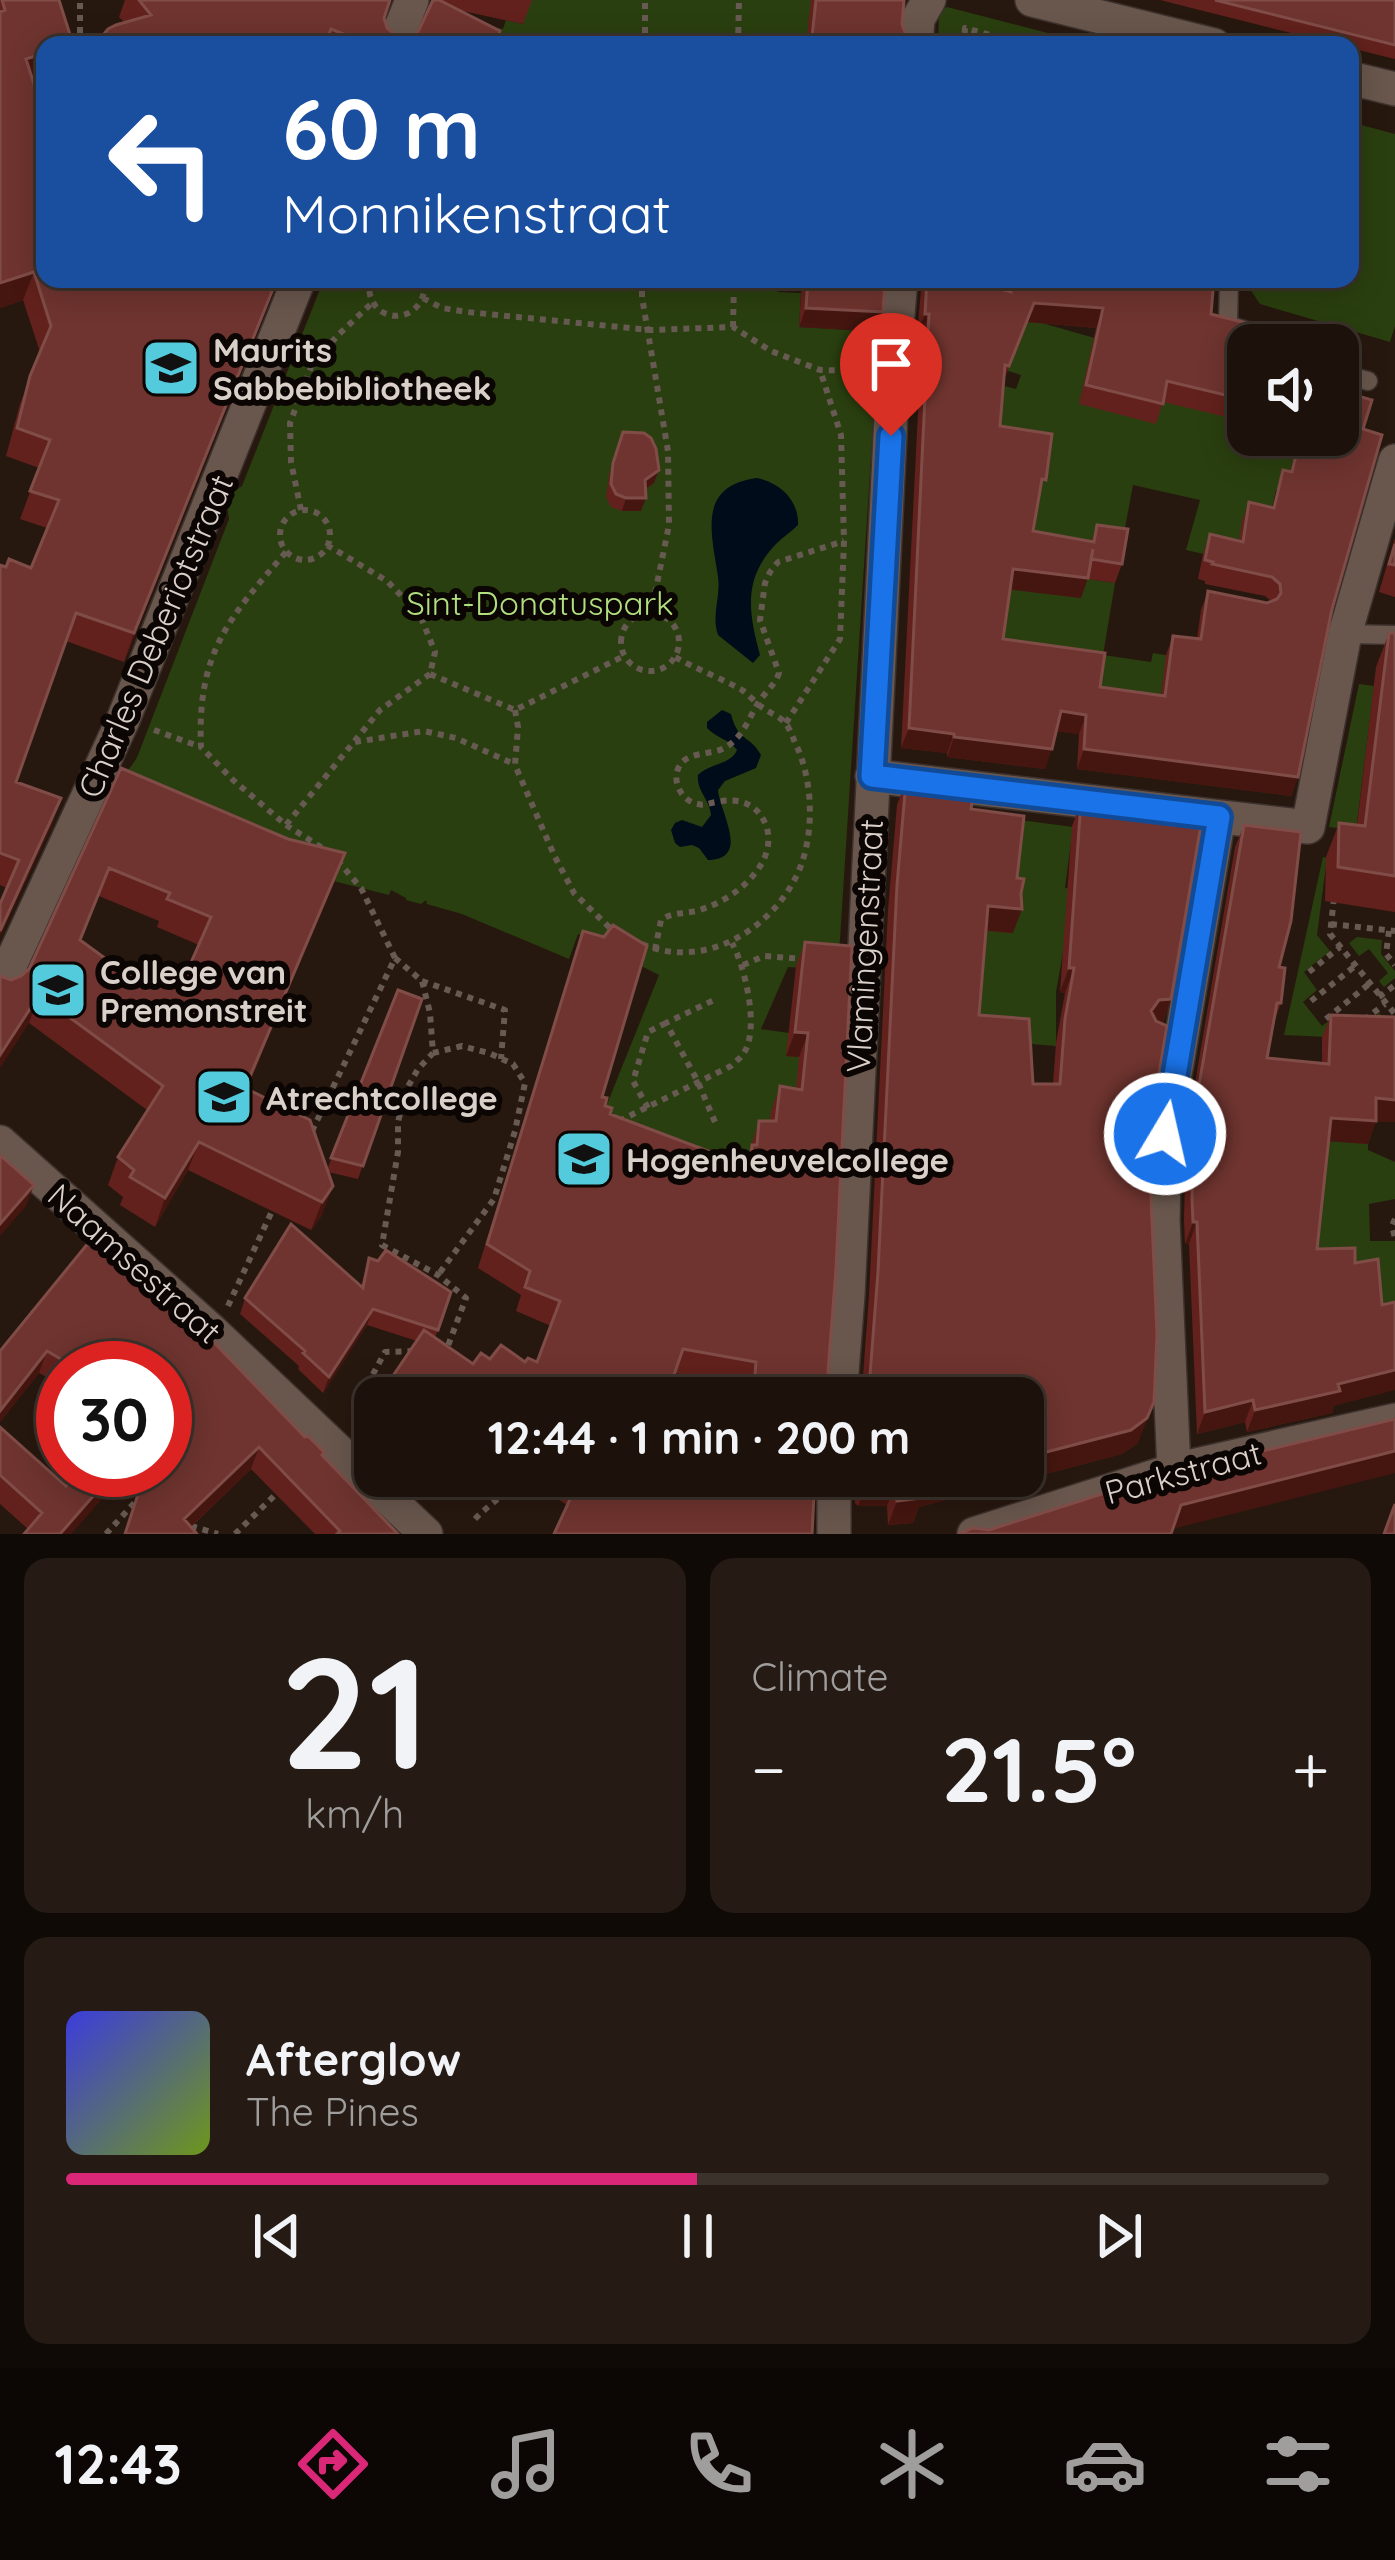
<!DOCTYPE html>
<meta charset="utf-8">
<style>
:root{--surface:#1d120b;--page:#251b14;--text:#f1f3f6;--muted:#a09e9d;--line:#3b322c;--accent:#db2777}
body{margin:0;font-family:Quicksand,sans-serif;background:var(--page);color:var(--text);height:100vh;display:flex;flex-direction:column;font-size:45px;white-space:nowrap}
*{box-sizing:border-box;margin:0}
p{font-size:39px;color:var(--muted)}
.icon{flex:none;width:66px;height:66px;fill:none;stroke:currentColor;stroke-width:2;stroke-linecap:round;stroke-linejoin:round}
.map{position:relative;height:1534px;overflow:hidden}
.details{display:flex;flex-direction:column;gap:24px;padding:24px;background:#100a06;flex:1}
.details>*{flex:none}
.guide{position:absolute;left:36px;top:36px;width:1323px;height:252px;border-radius:24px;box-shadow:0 6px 30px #0003,0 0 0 3px var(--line);background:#1a4fa0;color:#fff;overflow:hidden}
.fabs{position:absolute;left:1227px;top:324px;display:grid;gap:24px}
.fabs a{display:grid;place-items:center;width:132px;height:132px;border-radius:24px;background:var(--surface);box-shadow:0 6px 30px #0003,0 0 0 3px var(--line);font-size:60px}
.speed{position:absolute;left:36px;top:1341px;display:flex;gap:24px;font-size:60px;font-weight:700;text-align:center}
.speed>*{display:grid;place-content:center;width:156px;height:156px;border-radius:50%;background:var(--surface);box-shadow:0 6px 30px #0003,0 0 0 3px var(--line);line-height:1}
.speed .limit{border:18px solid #d22;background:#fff;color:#111}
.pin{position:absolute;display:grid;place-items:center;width:102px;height:102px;color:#fff;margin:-123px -51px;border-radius:50% 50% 50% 0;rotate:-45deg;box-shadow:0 0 12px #0007}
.pin .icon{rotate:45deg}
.me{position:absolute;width:132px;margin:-66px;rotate:9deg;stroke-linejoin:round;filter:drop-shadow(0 0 9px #0008)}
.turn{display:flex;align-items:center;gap:42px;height:252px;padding:0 48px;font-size:54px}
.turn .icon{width:156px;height:156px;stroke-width:2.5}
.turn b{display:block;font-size:84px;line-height:102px}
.big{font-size:90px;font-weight:700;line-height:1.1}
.details .widget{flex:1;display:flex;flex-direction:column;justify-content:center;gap:18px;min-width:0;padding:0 42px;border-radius:24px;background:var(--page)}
.details .dial{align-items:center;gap:0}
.dial b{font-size:156px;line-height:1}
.song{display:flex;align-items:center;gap:36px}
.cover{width:144px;height:144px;border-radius:18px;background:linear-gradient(135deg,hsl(240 70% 55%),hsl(80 70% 35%))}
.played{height:12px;border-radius:6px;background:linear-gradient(90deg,var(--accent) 50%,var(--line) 50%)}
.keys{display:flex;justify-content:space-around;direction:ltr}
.heat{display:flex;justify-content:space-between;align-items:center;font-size:66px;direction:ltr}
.details .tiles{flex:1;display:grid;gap:24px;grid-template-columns:1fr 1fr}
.widget:last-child{grid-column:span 2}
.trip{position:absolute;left:354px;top:1377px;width:690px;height:120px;border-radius:24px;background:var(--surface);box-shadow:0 6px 30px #0003,0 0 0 3px var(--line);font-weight:700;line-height:120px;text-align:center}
.dock{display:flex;height:192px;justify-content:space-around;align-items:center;background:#0c0704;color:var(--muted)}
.dock .icon{width:84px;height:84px}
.dock .selected{color:var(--accent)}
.dock b{font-size:54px;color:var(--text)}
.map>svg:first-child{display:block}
.green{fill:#2a3f0f}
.water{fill:#000c19}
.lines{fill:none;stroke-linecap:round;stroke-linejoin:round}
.service-casing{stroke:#3c312d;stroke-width:21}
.minor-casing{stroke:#3c312d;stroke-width:36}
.path{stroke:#675a52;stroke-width:6;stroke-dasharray:6 6;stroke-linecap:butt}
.service{stroke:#69574d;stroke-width:18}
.minor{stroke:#69574d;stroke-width:33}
.wall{fill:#62211c;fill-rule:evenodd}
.shaded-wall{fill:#45160f}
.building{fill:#6f342f;stroke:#804c47;stroke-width:3;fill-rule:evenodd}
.route-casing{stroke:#114b97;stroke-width:30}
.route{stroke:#1a73e8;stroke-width:21}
.labels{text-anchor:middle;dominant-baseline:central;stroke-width:12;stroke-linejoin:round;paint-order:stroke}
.poi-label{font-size:33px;font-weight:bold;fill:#dad0ca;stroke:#0b0503;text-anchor:start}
.park-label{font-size:33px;fill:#b1de7f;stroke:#0b0503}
.street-label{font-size:33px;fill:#dad0ca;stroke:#0b0503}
</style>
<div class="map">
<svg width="1395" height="1534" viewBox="0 0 1395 1534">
<rect width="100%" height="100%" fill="#27180f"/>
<path class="green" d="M529,0H811L825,45H480L485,25L503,29L506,20L523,24Z
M947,7L1094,45H938L939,12Z
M1350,122L1395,134V326L1390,342L1260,304L1243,279H1350Z
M324,279H778V292L801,293L799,327L879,332L838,970L788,967L761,1029L789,1033L809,1078L768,1146L748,1170L595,1134L659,975L578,934L569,959L462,914L427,904L426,900L421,904L406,900V898L391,890L389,895L302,873L191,832L109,795C116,779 131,771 138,755L229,519C226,501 227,496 242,486Z
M1028,319L1248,382V435H1302L1285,491L1276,490L1270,516L1248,564L1186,550L1200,500L1133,485L1121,549L1007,548L983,381L1016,389L1021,375L976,361Z
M1026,570L1115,583L1103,655L1151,662L1153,653L1207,662L1158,716L971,641L986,598Z
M1359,684L1374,686L1356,830L1329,827Z
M965,813L1073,827L1065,888L1126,896L1063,953L1056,992V1046L956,1038Z
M1323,857L1327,858L1317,935L1330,951L1304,972L1317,990L1303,1002L1322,1026L1337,1015L1352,1034L1379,1013L1391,1027L1395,1040L1284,1035Z
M1357,937L1382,940L1381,954L1395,971V978L1384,987L1379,981L1388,973L1369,949L1359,956L1349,943Z
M1324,1133L1352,1142L1368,1144V1150L1395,1162V1199L1369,1204L1370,1241H1395V1322L1309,1271Z"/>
<path class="water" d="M757,478C780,483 799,500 798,525C791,532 783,537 776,544C742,579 749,614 760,655L753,663L718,635C711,615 721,597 718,577C712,534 696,486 757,478Z
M722,710L731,714C738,742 749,734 761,755L756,768L725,781L718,790C720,813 751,859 708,860L699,848L692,845L680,847L675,843L671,830L675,823L682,820L702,827L711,815C710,800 696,790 698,775C710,763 731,765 737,750C729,739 716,738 707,728V722Z"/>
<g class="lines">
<defs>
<path id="service" d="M1229,279L1228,325L1263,336L1269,345
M1338,373L1368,381
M1345,634L1395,635"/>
<path id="minor" d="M1032,0L1214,45
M394,45L412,0
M916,45L918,19L929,0
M1350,78L1395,89
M872,776L1308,827L1345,634L1395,461
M0,987L123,720L299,279
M0,1142L212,1331L426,1534
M840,1398L848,1295L893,373L901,279
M1174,1470L1163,1220L1165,1134L1219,817
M834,1534V1476
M974,1534L1174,1470L1395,1420"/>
</defs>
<use href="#service" class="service-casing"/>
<use href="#minor" class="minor-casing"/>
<path class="path" d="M80,45V0
M645,45V0
M738,45L739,0
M964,45L965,28L1026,45
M369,279C364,328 428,328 425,279
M642,279V297L668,451L669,525L651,613
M423,298L442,308L467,312L650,330L733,327L771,351L820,370L861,371
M733,327L734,279
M301,510L291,462L290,423L311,367L337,336L372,303
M280 535a25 25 0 1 1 50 0a25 25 0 1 1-50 0Z
M327,545L387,581L420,615L435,652L430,674L515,710L624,656
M286,552C228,619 197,653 201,747L233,780L286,825L380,710L430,674
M621 642a29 29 0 1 1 58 0a29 29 0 1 1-58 0Z
M515,710L518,727L515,765L554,855L574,893L613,931
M786,723L840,639L844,541L841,435L820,370
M154,730L201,747
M355,742L424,731L456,738L514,764
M286,825L324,849
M1334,898L1330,934L1395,1014
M1331,924L1395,931
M1389,931L1386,954L1395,965
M642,944C704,971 775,929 800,868C814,832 813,785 798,749C794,742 791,730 786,724C781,717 770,713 763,708C756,703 749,695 742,690C721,678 696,669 675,657
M655,950L661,920C672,912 683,914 696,911C722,904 748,887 762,863C768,852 770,840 767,828C759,804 740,797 716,802C709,803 705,806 698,804C683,802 672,783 678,769C685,750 712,756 726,747C743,737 749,718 758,703C765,692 775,685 779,673L760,620L765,583L770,572L778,562L844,541
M395,958L422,981L430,1013L433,1053L418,1069L406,1090L398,1122V1152L382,1245L438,1275L466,1298L446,1351
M743,965L764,956L804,959
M1309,972L1340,947
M422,981L505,1010L501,1059
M1379,997L1395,985
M1311,1001L1355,966
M1326,1019L1369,984
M1364,1020L1385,1004
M433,1053L462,1046L489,1053L513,1064L525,1083L515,1131L494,1199L438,1275
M648,1108L633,1081L648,1032L666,1023
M619,1121L731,1066C736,1061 742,1057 745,1051C759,1026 745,967 732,943
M715,1122L697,1080L666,1023L716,999
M312,1131L395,958L361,888L338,861
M1395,1219L1392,1226L1395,1238
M228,1306L272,1211
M390,1398L394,1393L372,1376L385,1352L417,1351
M475,1519C490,1503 508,1494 520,1476
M191,1526L218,1534
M106,1534L136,1501
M235,1534L276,1494"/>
<use href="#service" class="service"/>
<use href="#minor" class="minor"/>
</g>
<path class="wall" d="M0,0H59L45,45V78L33,82L45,279H278L124,662L66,641L16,782L61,798L51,827L7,888L0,885V565L31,568L47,528L20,519L39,468L6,456L20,404L40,352L23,300L0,308Z
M125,0H390L384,18L387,28L396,35L409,37L418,32L432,0H532L523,24L458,10L495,45H95L124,22L119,17Z
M811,0H904L902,24L906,45H806Z
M1160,0H1395V59L1350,48V45H1339Z
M802,279H885L875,331L799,327Z
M922,279H945L1004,290L1005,279H1214L1211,314L1248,345L1242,399L1235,419L1163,402L1156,424L1079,404L1096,328L1027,322L1004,380L1000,426L1038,499L1033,531L1091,542L1097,525L1122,564L1115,583L1087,579L1081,598L1010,589L1003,639L1100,687L1161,696L1166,655L1173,636L1197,639L1201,610L1208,591L1267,603L1271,601L1265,596L1205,584V581L1198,579L1203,554L1210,534L1239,541L1242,521L1249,502L1272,508L1283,470L1290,471L1299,443L1301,444L1302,435H1338L1363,429L1332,609L1298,777L1291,796L1077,769L1079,734L1056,731L1045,769L947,757V753L901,748L922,334H917Z
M623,432L659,470L654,483L646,489L641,511H622L611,507L606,497L609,475Z
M1395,538V597L1379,592Z
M1389,633H1395V912L1325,901L1326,857L1339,823L1357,825L1376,667Z
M121,768L288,839L345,853L247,1089L327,1170L398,990L422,999L358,1179L328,1172L322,1215L311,1230L188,1170L155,1227L120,1205L123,1197L108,1185L118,1157L147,1110L29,1023L3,978L11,980L21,976L29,969ZM99,896L159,921L157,927L199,945L189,967L147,989L81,940Z
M906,781L971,809L1017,878L1013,933L986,931L979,1015L1033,1084H1053L1056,1043L1065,993L1060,992L1072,826L1081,802L1171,999L1163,1023L1153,1109L1138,1443L1122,1454L919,1507L913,1523L888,1525L887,1506H858L855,1503V1476H1023V1398H746L747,1387L674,1373L378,1398L417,1341L367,1325L323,1393L298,1369L299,1366L240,1314L245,1298L361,1286L369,1258L451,1292L435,1338L473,1364L490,1359L537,1362L551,1326L516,1311L521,1295L478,1268L583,931L602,1097L610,1114L745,1165L759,1121H770L771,1111L780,1086L796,1089L799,1057L786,1056L796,966L805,942L828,1372L830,1382L836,1390L846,1394L857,1393L862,1389L869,1296L888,910L897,805Z
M1244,825L1279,967L1281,1003L1273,1025L1267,1058L1322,1063V1037L1331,1015L1395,1017V1122L1376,1121L1368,1144L1329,1141L1317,1249L1334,1406L1332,1413L1247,1432L1245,1422L1197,1434L1189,1244H1185L1184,1220L1186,1136L1235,847Z
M94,1236L322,1455L398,1534H315L251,1469L191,1527L165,1470V1368H63V1386L39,1373L0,1422V1351Z
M375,1402V1436L366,1428Z
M0,1427L66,1486L28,1529L0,1504Z
M405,1476H447L429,1500Z
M523,1476H672L667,1489L741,1476H815L567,1505Z"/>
<path class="shaded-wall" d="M45,53V78L15,87L26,59Z
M34,272L23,300L0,308V283Z
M277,279H278L124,662L134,633Z
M1034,303L1103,308L1096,328L1027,322L1001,385Z
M806,308L883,312L875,331L799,327Z
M925,314H929L922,334H917Z
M659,470L654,483L641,492L645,480Z
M626,498H646L641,511H622Z
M1013,569L1088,578L1081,598L1006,589Z
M1061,711L1086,715L1079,734L1053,731Z
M909,728L954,734L947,753L901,748Z
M954,737L1052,749L1045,769L947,757Z
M1084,749L1298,777L1291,796L1077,769Z
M61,798L51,827L0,937V931Z
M345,853L335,881L235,1116L245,1088Z
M988,906L1022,909L1013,933L980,930Z
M1069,968H1074L1065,993L1060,992Z
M39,995L29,1023L0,1068V1055Z
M1171,999L1163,1023L1150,1024L1151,1011L1159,1000Z
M795,1032L808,1033L799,1057L786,1056Z
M1376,1098L1395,1100V1122L1368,1121Z
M1331,1118L1376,1121L1368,1144L1323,1141Z
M199,1142L188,1170L155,1227L165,1198Z
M34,1185L26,1206L0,1236V1224Z
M333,1186L322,1215L311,1230L322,1202Z
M1193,1222H1197L1189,1244H1185Z
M373,1309L367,1325L323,1393L329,1377Z
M47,1351L39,1373L0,1422V1411Z
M1395,1370V1390L1334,1406L1332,1413L1247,1432L1255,1410L1338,1384Z
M1253,1400L1245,1422L1197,1434L1205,1412Z
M1154,1402L1138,1443L1122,1454L919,1507L913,1523L888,1525L897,1501L923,1484L953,1476H1023V1458Z
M259,1447L251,1469L183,1534L184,1519Z
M1395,1451V1473L1172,1529L1181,1505Z
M116,1470H128L71,1534H60Z
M437,1476H447L429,1500Z
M867,1482H896L887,1506H858Z"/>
<path class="building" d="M2,0H59L73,44L45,45V53L26,59L45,119V279H277L134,633L76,613L16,782L61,798L0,931V904L19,860L0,853V565L6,567L9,559L31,568L59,500L30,491L50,440L17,428L30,376L51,326L34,272L0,283V12L5,10Z
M139,0H390L384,18L387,28L396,35L409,37L418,32L433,0H439L500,31L495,45H371L331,29L325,45H95L108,29L116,25L151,15Z
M816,0H904L902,24L907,38L906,45H811Z
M1215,0H1395V45Z
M808,279H885L883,312L806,308Z
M927,279L976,282L1011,292V279H1214L1211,314L1257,326L1252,345H1248V378L1242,399L1167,381L1163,404L1086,385L1103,308L1034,303L1009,366L1005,365L1000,426L1052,434L1046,480L1042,479L1033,531L1094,542L1097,525L1128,529L1122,564L1091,559L1093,549L1088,578L1013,569L1003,639L1105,653L1100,687L1165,696L1173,636L1201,639L1208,591L1267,603L1277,599L1281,593L1280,584L1272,577L1212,564L1213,562L1205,560L1210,534L1243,542L1249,502L1274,508L1283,470L1292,472L1299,443L1305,446L1307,435H1338V401L1341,391L1372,400L1363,429L1382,435L1332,609L1298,777L1084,749L1086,715L1061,711L1052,749L954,737V734L909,728L929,314H925Z
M623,432L644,433L651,438L656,449L659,470L645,480L646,498H626L616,494L611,484L613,463Z
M1395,544V565L1389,564Z
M1389,633H1395V876L1338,867L1339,823L1365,826Z
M121,768L288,839L345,853L245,1088L310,1120L333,1186L322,1202L199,1142L165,1198L130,1177L134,1170L118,1157L163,1086L39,995L0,1055V976L11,980L21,976L29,969ZM109,868L170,893L167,899L211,917L189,967L163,969L147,989L80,940Z
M906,781L974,789L971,809L1024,816L1017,878L1024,879L1021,893L1022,909L988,906L979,1015L1029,1019L1033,1084H1060L1065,1019L1074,968H1069L1081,802L1200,816L1202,819L1171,999L1159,1000L1151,1011L1156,1021L1167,1026L1153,1109L1151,1197L1157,1334L1154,1402L1147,1418L1131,1430L1023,1458V1398H753L756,1362L683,1349L666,1398H378L424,1330L473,1364L481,1353L490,1359L501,1345L525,1362L528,1358L537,1362L560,1301L525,1287L530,1271L487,1244L583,931L604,937L613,925L647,946L602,1097L607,1098L605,1106L612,1108L610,1114L750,1167L752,1145H757L759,1121H776L780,1086L802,1090L808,1033L795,1032L805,942L852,946L836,1269L828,1372L830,1382L836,1390L846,1394L857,1393L865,1386L870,1375L878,1272L897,885Z
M1244,825L1301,832L1291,921L1279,967L1285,968L1281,1003H1277L1267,1058L1329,1064L1331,1015L1395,1017V1100L1376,1098V1121L1331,1118L1317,1249L1355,1248V1263L1378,1259L1382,1305L1395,1302V1370L1338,1384L1340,1391L1255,1410L1253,1400L1205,1412L1197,1222H1193L1192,1198L1194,1114Z
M398,990L422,999L363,1166L331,1158Z
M0,1155L34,1185L0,1224Z
M291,1224L363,1288L369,1258L378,1261L386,1250L451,1292L438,1330L373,1309L329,1377L303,1353L305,1351L245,1298Z
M94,1236L199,1327L305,1437L308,1436L324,1452L322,1455L398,1534H337L340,1531L259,1447L184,1519L197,1534H125L146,1470H165V1368H76L47,1351L0,1411V1351Z
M1395,1419V1451L1181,1505L1171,1534H958L973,1528L989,1530L1155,1477Z
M0,1427L66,1486L80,1470H116L60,1534H24L42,1513L0,1475Z
M569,1476H671L666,1489L748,1476H815L812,1534H554L578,1482Z
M864,1476H953L923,1484L922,1498L897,1501L896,1482H867Z
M1395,1504V1534H1384Z"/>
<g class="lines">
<defs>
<path id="route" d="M891,436L872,776L1219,817L1165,1134"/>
</defs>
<use href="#route" class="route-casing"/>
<use href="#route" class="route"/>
</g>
<defs>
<symbol id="university-square" viewBox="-11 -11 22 22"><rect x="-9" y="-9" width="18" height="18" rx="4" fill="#54cadd" stroke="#0b0503"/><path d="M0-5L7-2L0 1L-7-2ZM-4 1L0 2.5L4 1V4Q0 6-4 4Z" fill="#111"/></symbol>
</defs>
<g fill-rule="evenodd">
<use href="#university-square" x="138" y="335" width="66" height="66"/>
<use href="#university-square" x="25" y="957" width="66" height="66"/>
<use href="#university-square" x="191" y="1064" width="66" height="66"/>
<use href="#university-square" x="551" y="1126" width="66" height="66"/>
</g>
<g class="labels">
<g class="poi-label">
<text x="213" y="349">Maurits<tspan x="213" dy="38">Sabbebibliotheek</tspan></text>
<text x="100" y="971">College van<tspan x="100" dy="38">Premonstreit</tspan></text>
<text x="266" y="1097">Atrechtcollege</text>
<text x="626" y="1159">Hogenheuvelcollege</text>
</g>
<g class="park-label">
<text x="540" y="602">Sint-Donatuspark</text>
</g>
<g class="street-label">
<text transform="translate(155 636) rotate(-67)">Charles Deberiotstraat</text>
<text transform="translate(864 946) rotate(-87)">Vlamingenstraat</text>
<text transform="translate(135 1263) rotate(42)">Naamsestraat</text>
<text transform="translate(1183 1472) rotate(-15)">Parkstraat</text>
</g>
</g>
</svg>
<div class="fabs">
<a><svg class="icon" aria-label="sound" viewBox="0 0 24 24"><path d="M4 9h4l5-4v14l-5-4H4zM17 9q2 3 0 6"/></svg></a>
</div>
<div class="speed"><div class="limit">30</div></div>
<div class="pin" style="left:891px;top:436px;background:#d93025"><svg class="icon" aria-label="arrive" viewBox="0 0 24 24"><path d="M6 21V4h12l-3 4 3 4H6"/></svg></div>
<svg class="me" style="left:1165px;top:1134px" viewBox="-20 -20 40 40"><circle r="17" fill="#1a73e8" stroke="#fff" stroke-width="3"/><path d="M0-11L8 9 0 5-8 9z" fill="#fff"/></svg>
<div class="trip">12:44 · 1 min · 200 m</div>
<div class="guide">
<div class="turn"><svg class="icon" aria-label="left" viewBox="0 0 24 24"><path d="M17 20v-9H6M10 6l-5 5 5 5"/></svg><div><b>60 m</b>Monnikenstraat</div></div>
</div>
</div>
<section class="details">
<div class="tiles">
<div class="widget dial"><b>21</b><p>km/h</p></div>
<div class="widget"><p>Climate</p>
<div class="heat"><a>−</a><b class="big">21.5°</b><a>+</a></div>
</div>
<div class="widget">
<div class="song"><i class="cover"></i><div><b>Afterglow</b><p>The Pines</p></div></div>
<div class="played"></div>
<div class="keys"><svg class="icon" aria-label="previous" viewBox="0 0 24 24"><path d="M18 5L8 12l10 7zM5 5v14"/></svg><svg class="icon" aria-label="pause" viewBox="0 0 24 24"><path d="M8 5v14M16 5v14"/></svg><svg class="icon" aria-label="next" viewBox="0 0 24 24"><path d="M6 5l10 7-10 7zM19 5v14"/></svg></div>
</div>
</div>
</section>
<nav class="dock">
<b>12:43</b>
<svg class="icon selected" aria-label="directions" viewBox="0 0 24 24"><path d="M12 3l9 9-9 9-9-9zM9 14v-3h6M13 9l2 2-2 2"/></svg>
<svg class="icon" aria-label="music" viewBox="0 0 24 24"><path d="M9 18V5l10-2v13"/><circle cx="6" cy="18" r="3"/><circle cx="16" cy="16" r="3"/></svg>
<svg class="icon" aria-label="phone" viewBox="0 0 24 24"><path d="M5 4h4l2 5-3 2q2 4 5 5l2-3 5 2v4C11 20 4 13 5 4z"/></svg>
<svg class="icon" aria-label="climate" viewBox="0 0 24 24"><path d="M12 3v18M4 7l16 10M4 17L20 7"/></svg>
<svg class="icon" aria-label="car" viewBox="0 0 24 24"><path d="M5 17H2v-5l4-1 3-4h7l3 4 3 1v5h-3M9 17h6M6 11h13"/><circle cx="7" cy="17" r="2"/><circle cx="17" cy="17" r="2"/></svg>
<svg class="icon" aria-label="filters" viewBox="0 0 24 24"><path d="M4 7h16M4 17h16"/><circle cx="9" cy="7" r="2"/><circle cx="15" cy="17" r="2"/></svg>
</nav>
